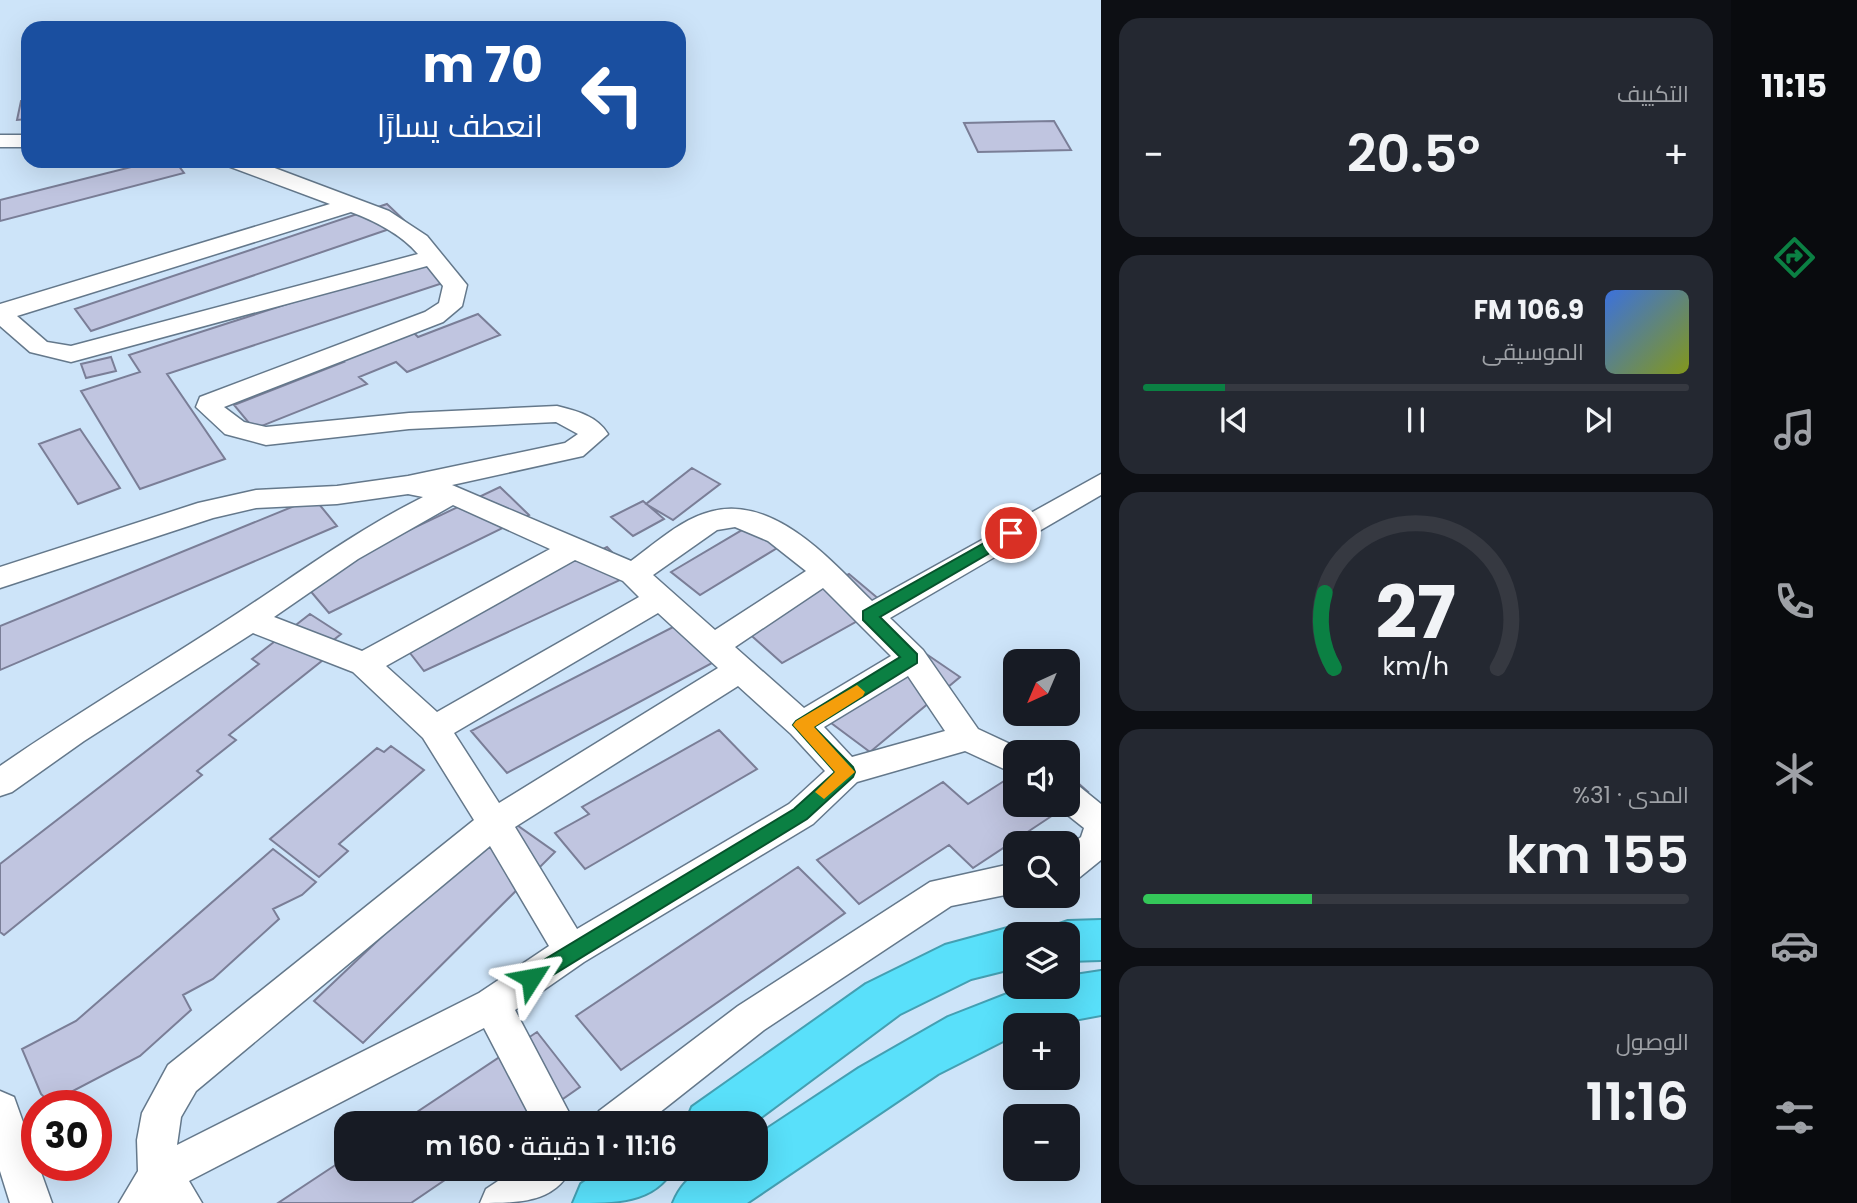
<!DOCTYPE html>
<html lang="ar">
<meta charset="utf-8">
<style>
:root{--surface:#171b24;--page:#242831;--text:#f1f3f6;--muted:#9ea1a6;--line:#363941;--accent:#0b8043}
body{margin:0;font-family:Poppins,Cairo,sans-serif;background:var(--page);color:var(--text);direction:rtl;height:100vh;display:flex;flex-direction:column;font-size:26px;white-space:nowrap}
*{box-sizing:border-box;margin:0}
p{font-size:23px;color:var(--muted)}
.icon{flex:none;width:38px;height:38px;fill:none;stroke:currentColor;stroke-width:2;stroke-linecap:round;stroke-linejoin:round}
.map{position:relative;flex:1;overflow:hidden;direction:ltr}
.sheet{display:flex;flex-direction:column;gap:18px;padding:18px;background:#0d0f14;width:630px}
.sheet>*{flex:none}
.banner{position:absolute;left:21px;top:21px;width:665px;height:147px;border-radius:21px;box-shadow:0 7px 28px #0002;direction:rtl;background:#1a4fa0;color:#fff;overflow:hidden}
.needle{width:46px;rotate:224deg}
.tools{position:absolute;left:1003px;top:649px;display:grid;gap:14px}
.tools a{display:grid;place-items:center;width:77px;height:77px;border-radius:14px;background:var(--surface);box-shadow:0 7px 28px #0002;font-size:35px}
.speed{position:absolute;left:21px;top:1090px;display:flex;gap:14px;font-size:35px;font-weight:700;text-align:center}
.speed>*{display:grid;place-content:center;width:91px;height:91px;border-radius:50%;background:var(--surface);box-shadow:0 7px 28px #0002;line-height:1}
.speed .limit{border:10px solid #d22;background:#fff;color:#111}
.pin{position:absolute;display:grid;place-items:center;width:60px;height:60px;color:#fff;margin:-30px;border:4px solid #fff;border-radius:50%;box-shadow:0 2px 7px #0007}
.me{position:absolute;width:77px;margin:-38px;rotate:56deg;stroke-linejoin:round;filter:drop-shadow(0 0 5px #0008)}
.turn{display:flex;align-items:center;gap:24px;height:147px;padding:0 28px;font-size:32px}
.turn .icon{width:91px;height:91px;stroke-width:2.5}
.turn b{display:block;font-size:49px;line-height:60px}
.big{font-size:52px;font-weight:600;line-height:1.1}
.sheet .tile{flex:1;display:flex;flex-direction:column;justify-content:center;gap:10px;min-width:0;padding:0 24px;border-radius:21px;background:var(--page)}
.sheet .dial{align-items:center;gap:0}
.dial svg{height:182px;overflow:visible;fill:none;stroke:var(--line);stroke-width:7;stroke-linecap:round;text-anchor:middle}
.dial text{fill:var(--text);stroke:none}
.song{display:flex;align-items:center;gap:21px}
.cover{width:84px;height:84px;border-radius:10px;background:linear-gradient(135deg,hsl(220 70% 55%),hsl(70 70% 35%))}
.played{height:7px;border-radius:4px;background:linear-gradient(90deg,var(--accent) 15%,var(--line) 15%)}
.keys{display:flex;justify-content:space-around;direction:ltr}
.heat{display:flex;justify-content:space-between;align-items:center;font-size:38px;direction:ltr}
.charge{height:10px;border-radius:5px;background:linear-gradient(90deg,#34c759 31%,var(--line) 0)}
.trip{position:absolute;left:334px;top:1111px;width:434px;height:70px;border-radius:21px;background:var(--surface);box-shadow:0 7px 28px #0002;font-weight:600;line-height:70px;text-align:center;direction:rtl}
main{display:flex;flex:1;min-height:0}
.tabs{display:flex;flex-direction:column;width:126px;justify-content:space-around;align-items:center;background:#090b0e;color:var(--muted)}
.tabs .icon{width:49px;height:49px}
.tabs .active{color:var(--accent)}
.tabs b{font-size:32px;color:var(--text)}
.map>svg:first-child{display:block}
.building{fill:#c0c5e0;stroke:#7a7e97;stroke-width:2}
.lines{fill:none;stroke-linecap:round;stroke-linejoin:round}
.street-casing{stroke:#64788b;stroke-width:3}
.highway-casing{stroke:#449fb2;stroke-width:4}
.street{fill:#fff;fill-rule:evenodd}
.highway{fill:#59e0fa;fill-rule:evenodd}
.route{fill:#0b8043;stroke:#07532c;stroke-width:2}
.slow{fill:#f59e0b}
</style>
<main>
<nav class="tabs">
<b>11:15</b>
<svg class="icon active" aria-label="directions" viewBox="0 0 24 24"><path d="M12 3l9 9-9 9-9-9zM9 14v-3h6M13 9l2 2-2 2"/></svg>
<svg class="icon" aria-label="music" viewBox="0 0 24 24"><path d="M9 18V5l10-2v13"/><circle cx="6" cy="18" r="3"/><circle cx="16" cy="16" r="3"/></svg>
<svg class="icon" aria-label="phone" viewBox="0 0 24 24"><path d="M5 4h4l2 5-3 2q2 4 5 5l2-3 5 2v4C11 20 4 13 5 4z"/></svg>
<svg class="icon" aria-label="climate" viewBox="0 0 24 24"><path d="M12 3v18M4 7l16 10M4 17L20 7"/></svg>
<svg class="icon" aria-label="car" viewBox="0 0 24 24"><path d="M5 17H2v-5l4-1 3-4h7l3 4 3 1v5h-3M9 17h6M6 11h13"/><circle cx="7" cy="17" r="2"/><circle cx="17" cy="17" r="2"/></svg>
<svg class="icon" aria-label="filters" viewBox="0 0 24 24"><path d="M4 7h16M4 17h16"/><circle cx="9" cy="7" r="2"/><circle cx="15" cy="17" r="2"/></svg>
</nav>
<section class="sheet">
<div class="tile"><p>التكييف</p>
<div class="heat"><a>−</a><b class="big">20.5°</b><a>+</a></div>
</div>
<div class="tile">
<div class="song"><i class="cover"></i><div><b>106.9 FM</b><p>الموسيقى</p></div></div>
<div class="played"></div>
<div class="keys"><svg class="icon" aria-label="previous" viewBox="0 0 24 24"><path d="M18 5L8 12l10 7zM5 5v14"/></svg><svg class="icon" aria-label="pause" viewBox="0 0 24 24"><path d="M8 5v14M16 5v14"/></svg><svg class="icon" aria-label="next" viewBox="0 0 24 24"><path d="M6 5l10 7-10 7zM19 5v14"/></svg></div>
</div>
<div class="tile dial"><svg viewBox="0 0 100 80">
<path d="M14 69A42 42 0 1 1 86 69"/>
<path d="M14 69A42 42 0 0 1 10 36" stroke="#0b8043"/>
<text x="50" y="56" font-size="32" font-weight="700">27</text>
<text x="50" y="72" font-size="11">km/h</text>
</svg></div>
<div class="tile"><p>المدى · 31%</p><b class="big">155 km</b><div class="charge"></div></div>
<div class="tile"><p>الوصول</p><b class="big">11:16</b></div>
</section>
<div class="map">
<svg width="1101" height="1203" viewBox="0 0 1101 1203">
<rect width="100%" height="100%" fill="#cde4f9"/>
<path class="building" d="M21,101H28V119L17,120Z
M1054,121L1071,150L978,152L964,123Z
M155,161H175L184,173L0,221V200Z
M387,204L407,223L91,331L75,309Z
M440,255L461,277L167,374L225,459L140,489L81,391L140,372L129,355Z
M478,314L500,335L407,372L396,362L359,377L367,384L254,429L234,405L344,362L337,355L409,328L418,337Z
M111,357L116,371L86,378L81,364Z
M80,429L120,488L78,504L39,444Z
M692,468L720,484L673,520L646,504Z
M500,487L529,515L329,613L302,581Z
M314,498L337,526L0,670V626Z
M643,501L664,519L633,536L611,517Z
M764,517L792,539L700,595L671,572Z
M607,547L633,574L424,671L396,635L586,549L591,555Z
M849,574L886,605L782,663L745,630Z
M310,614L341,634L325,647L333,652L229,735L236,740L197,771L202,775L4,935L0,932V864L259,664L252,659Z
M677,625L714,662L507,773L471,731Z
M913,645L960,677L870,752L823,717Z
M719,730L757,769L585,869L555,833L589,814L582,807Z
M391,746L424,770L339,844L348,851L319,877L270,839L377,748L384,752Z
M1015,774V805H1068V774L1088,792L973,868L949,845L859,904L817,860L943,782L968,804Z
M507,818L555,852L363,1043L314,1001Z
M273,849L316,882L302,895L273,909L279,919L213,979L183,995L191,1010L140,1056L50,1103L41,1094L22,1049L76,1021Z
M798,867L845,913L621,1070L576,1016Z
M537,1032L580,1087L527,1124H399Z
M346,1158V1169H461L411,1203H278Z"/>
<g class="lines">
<defs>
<path id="street" d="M0,135H28V147H0Z
M225,161H256L389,211L427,236L467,285L462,306L443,322L224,407L244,422L266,427L409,413L557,406C577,411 597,416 608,434L583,456L452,485L631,561C653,545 677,523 703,514C770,489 830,560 872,601L1101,474V495L890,618L923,650L978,729L1027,752H1015V774L965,751L857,782L813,824L584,962L515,1010L575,1124H534L484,1028L189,1181L202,1203H119L138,1171L137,1140L142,1113L168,1065L474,820L423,738L353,672L253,633L84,741L12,792L0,796V766C78,712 159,665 238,613C299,573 357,530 423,497L408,494L337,504L256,508L213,518L0,588V567L198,503L256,490L337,486L408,476L565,443L578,434L556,422L409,429L266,445L225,434L196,407L200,397L425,312L439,303L443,286L427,266L71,362L30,352L0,326V304L330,204L228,166ZM351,212C375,221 401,234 418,254L71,346L47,342L17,316ZM453,505L550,549L362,651L274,617L358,559ZM735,527L768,541L806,571L715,630L653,575L717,530ZM575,560L623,581L639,597L437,712L386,666ZM823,588L891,656L804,708L735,647ZM658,613L718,668L499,803L454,733ZM908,676L945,731L852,757L824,727ZM738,686L791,734L825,771L789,804L577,929L515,827ZM490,846L549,946L479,993L177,1145L181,1117L196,1091Z
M1068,783L1080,787L1101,804V860L1080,877L1068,882V847L1081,837L1084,828L1055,805H1068Z
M1015,863V893L951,906L764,1030L645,1124H593L599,1111L738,1006L930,882Z
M0,1091L14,1097L52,1203H10L0,1171Z
M516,1169H571C554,1203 518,1203 480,1203L486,1189Z"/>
<path id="highway" d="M1101,920V960L1068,961V934H1048L1051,927L1068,921Z
M1015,926L1033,934H1015V968L971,979L900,1014L752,1124H685L692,1107L866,984L945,945Z
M1101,971V1015L1042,1026H1015V1035L938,1074L747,1203H673C690,1162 718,1169 756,1169V1136L859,1068L948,1017L1025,987H1068V976Z
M603,1169H673C654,1203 616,1203 573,1203L581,1184Z"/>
</defs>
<use href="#street" class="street-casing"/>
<use href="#highway" class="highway-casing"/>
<use href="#street" class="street"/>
<use href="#highway" class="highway"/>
</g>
<path class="route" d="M1011,528L1019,533L1017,537L880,617L917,654V663L814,727L853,767L855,772L853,777L807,819L538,984L531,987L524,984L522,978L524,972L794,809L835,772L793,725L796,721L900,657L863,620V611Z"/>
<path class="slow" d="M857,685L865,692L863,696L814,727L855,772L824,799L815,792L835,772L793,725L796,721Z"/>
</svg>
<div class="tools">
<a><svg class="needle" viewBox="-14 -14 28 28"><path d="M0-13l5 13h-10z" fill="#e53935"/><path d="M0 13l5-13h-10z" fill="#9ea1a6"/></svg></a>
<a><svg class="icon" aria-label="sound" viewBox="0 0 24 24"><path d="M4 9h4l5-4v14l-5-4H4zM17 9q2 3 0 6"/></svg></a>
<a><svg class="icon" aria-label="search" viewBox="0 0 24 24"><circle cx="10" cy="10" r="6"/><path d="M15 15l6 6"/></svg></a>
<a><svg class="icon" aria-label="layers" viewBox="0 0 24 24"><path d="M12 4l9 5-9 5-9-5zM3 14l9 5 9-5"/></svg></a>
<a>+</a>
<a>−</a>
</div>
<div class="speed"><div class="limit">30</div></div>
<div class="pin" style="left:1011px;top:533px;background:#d93025"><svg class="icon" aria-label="arrive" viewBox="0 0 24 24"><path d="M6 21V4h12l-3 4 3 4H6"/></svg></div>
<svg class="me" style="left:531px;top:978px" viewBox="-20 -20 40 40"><path d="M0-17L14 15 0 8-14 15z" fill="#0b8043" stroke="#fff" stroke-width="4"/></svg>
<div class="trip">11:16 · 1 دقيقة · 160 m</div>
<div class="banner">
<div class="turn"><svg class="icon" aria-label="left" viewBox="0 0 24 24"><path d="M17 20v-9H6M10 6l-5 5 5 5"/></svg><div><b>70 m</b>انعطف يسارًا</div></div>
</div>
</div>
</main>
